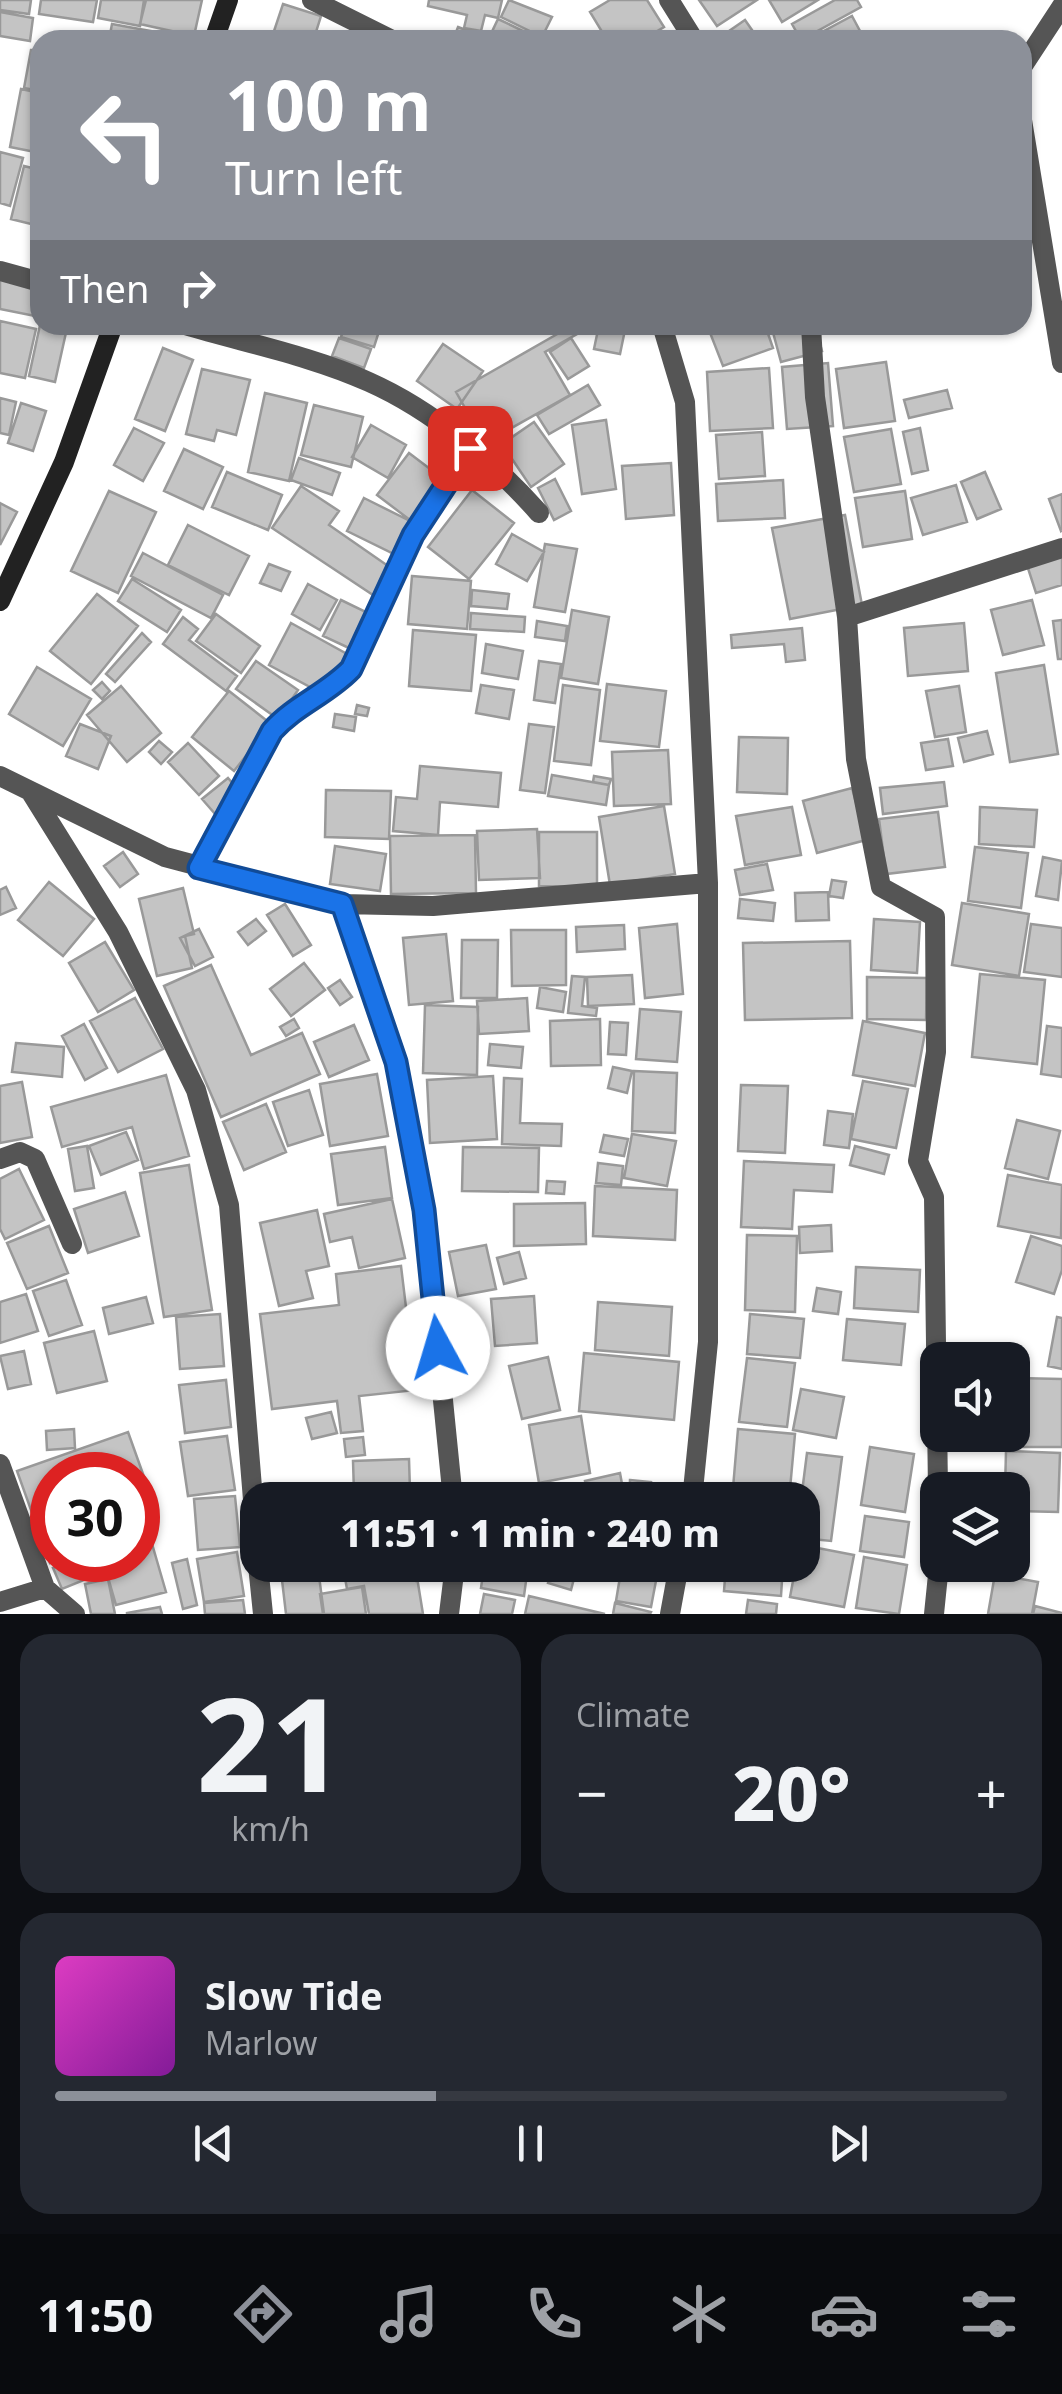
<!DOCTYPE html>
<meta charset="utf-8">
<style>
:root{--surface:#171b24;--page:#242831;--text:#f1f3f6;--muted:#9ea1a6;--line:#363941;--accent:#8c9099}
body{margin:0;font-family:"Noto Sans",sans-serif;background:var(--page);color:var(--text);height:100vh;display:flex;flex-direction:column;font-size:38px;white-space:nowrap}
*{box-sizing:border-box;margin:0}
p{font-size:32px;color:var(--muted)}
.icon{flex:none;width:55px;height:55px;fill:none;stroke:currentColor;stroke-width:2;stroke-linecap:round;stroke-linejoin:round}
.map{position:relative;height:1614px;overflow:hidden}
.details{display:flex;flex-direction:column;gap:20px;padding:20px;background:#0d0f14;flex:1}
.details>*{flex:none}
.banner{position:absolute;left:30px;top:30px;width:1002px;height:305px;border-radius:30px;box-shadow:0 2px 8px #0004;background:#8c9099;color:#fff;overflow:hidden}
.controls{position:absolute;left:920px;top:1342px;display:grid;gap:20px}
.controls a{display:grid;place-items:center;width:110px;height:110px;border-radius:20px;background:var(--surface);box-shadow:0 2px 8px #0004;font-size:50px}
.speed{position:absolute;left:30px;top:1452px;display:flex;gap:20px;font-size:50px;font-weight:700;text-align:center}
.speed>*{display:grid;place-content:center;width:130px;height:130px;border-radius:50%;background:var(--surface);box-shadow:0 2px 8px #0004;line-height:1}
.speed .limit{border:15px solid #d22;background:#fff;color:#111}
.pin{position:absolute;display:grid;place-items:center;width:85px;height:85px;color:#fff;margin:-42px;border-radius:20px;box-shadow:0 5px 15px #0006}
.me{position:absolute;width:110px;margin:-55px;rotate:354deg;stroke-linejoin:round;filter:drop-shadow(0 0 8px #0008)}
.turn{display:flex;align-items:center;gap:35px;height:210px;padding:0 30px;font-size:45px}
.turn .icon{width:130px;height:130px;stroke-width:2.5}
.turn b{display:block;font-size:70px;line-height:85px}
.then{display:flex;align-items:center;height:95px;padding:0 30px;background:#0003;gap:20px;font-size:38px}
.big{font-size:75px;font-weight:800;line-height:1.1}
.details .widget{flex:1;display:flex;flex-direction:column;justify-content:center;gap:15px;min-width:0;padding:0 35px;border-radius:30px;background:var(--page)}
.details .dial{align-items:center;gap:0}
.dial b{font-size:130px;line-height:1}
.song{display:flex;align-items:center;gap:30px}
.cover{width:120px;height:120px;border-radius:15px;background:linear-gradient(135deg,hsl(310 70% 55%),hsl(290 70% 35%))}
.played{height:10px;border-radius:5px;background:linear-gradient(90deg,var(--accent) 40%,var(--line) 40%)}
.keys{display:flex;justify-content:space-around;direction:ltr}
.heat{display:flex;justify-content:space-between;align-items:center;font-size:55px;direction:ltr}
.details .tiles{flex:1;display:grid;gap:20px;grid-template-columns:1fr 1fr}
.widget:last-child{grid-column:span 2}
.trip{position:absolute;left:240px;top:1482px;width:580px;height:100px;border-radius:30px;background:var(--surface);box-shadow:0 2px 8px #0004;font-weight:800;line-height:100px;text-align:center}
.tabs{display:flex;height:160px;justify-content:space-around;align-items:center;background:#090b0e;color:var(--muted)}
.tabs .icon{width:70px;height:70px}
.tabs .on{color:var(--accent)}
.tabs b{font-size:45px;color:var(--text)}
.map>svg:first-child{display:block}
.building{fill:#c4c4c4;stroke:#999;stroke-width:2.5}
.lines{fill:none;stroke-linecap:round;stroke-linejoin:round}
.street{stroke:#555;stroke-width:20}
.secondary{stroke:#222;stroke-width:20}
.route-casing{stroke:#114b97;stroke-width:25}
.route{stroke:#1a73e8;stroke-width:18}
</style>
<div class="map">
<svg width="1062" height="1614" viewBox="0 0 1062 1614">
<rect width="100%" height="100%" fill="#fff"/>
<path class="building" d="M0,0H31L29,14L0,10Z
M41,0H97L93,22L39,14Z
M101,0H144L140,26L98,18Z
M146,0H202L194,36L140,24Z
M429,0H502L498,18L485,15L481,31L464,28L467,15L428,6Z
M509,0L552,17L542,37L501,17Z
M610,0H647L664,27L642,40H607L590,12Z
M699,0H757L717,26Z
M769,0H818L782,22Z
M835,0H857L861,7L801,40L792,24Z
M283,4L321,16L316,32L341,40H271Z
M0,12L33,18L30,41L0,36Z
M852,16L860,31L843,40H807Z
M498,19L538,38L537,40H488Z
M745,20L759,40H716Z
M112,24L195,39L194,40H109Z
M458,27L484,37L483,40H453Z
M31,50L40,51V91L24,88Z
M21,89L40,93V153L10,147Z
M0,152L23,158L10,206L0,203Z
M24,166L40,170L31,224L11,219Z
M0,279L40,288V317L0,309Z
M0,321L36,329L25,378L0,373Z
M40,325L67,328L55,382L29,376Z
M345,325H381L374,347L341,337Z
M573,325L586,329L545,352L570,395L485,443L456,392Z
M599,325H626L620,354L594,349Z
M707,325H765L773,348L723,366Z
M771,325H815L822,351L781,362Z
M339,338L371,349L364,368L332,356Z
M571,338L589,366L568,379L550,352Z
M443,344L483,371L457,409L417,381Z
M163,348L193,360L165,431L135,419Z
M886,362L895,421L844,428L836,369Z
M828,363L833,426L787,429L782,367Z
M769,368L773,428L710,431L707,372Z
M202,369L250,380L236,435L217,430L214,441L186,434Z
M588,385L600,405L549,434L537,415Z
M947,390L952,408L909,418L904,400Z
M265,393L307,403L289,481L248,472Z
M0,398L16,402L9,435L0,433Z
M21,403L46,411L33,451L8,443Z
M314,405L363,417L351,467L301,455Z
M606,420L616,489L582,494L572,425Z
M534,422L564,464L531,487L502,444Z
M371,425L406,445L388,478L352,457Z
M134,428L164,443L143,481L114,465Z
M920,428L928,470L912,474L903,432Z
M891,429L901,484L854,492L844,437Z
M762,432L765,476L719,479L716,435Z
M184,449L223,467L203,509L164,491Z
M409,453L442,478L410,520L377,495Z
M299,458L340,473L332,495L291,480Z
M671,463L674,515L626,519L622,466Z
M227,472L282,495L268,530L212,507Z
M985,472L1001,509L977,519L961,482Z
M555,479L571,511L554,520L538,488Z
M783,480L785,518L718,521L716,484Z
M956,485L967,522L923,535L911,498Z
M301,486L339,511L329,525L391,568L373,595L272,528Z
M472,490L514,523L469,579L428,547Z
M109,491L156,512L118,593L71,571Z
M905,491L912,539L863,547L855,498Z
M1062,494V530L1061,531L1049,499Z
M364,498L410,521L394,554L347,531Z
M0,503L17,512L0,545Z
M845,515L862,605L790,619L772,528Z
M188,525L249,556L229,595L168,565Z
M512,534L544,552L527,581L496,564Z
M545,544L577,549L565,612L534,607Z
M1062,551V585L1036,593L1026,562Z
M143,553L223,595L211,618L131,576Z
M269,564L290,572L281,591L260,583Z
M412,576L471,581L467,629L408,624Z
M132,579L181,610L167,632L118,601Z
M308,584L337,600L320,630L292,614Z
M472,590L509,594L507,609L471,606Z
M97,594L138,626L91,684L50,651Z
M341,600L366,612L349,648L323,636Z
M1032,600L1044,645L1003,655L991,610Z
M572,610L609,617L598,684L561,678Z
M471,613L525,617L524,632L470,629Z
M216,614L260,646L241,673L196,641Z
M183,617L198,629L189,640L237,676L226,691L163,644Z
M1062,620V659H1058L1053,621Z
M537,621L567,626L565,641L535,637Z
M291,623L347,654L325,695L269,665Z
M964,623L968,671L908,676L904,628Z
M802,628L805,660L786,662L784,644L732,648L731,635Z
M413,630L476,635L471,691L409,686Z
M142,633L151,642L115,682L106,674Z
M486,644L523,651L518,679L482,673Z
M256,661L298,690L278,719L236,689Z
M539,661L561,664L555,703L534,700Z
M1044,665L1058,754L1010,762L996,673Z
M37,667L91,699L63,746L9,714Z
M102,682L110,691L102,699L93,690Z
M607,684L666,691L659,747L600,741Z
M481,685L514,690L509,719L476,713Z
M563,685L600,690L591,765L554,761Z
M121,686L161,733L127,762L87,715Z
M959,686L966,732L935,737L926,691Z
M229,691L271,724L234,771L192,737Z
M357,705L369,708L367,716L355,714Z
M335,714L356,717L354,731L333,727Z
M80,724L111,736L98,769L66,756Z
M529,724L554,727L545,793L520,790Z
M987,731L993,754L964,762L958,738Z
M739,737L788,738L787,794L737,792Z
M948,739L953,766L926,770L921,743Z
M159,741L172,752L161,764L149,752Z
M188,743L219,776L199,795L168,762Z
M668,750L671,804L614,806L612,752Z
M420,766L501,773L498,807L440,802L438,835L393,831L396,797L417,799Z
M552,775L609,785L606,805L548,796Z
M594,776L611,779L609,785L593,782Z
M228,778L241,793L216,815L202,799Z
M944,782L947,806L883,814L880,788Z
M852,788L866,840L817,853L803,801Z
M326,790L391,791L389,839L325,837Z
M664,806L675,874L610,885L599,817Z
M792,807L801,855L745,865L736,816Z
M980,807L1037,810L1034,847L979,844Z
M938,812L945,867L886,874L879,819Z
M537,829L540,878L479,880L477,831Z
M539,832H597V887L539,886Z
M475,835L476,893L391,894L390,836Z
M335,846L386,854L380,891L330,884Z
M975,847L1028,853L1021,908L968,901Z
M123,852L138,874L120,887L104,866Z
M1043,857L1062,861L1058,900L1036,896Z
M767,864L773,890L740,895L735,870Z
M832,880L846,882L843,898L829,896Z
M49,882L94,919L63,956L18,920Z
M6,887L16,908L0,915V890Z
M183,888L194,934L185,936L192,968L157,976L139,899Z
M828,892L829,920L796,921L795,893Z
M740,899L775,903L773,921L738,918Z
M962,903L1029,914L1019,976L952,965Z
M285,904L311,945L293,956L267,915Z
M256,919L266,931L248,945L238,932Z
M874,919L920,922L917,973L871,970Z
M677,924L683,994L645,998L639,928Z
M1031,924L1062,928V977L1024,972Z
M624,925L625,949L577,952L576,927Z
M199,929L213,957L195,966L180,938Z
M511,930H566V985L512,986Z
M446,934L453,1001L409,1005L403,938Z
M462,940H498L497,998H461Z
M850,941L852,1018L745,1020L743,943Z
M105,942L134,990L98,1012L69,963Z
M304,963L325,990L291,1016L270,989Z
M211,965L251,1055L302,1033L320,1074L221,1117L164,986Z
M980,974L1045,980L1037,1064L972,1057Z
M632,975L634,1004L588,1006L587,977Z
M572,976L585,977L582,1006L597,1008L596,1016L568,1013Z
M867,977L927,978L926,1020L867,1019Z
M340,980L352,997L340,1005L328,988Z
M540,987L566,992L563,1012L537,1008Z
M135,998L163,1049L118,1072L90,1021Z
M527,998L529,1031L479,1034L477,1001Z
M425,1005L478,1007L477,1075L423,1073Z
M640,1009L681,1012L677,1062L636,1059Z
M294,1019L299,1028L286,1036L280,1027Z
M600,1019L601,1065L551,1066L550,1021Z
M863,1021L925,1033L915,1086L853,1075Z
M610,1022L628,1023L626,1055L608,1054Z
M84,1024L107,1068L85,1080L62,1036Z
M354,1025L369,1060L329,1077L314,1042Z
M1047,1026L1062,1028V1077L1041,1074Z
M16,1043L64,1047L62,1077L12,1072Z
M490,1044L523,1047L521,1068L488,1065Z
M613,1067L632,1071L627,1093L608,1088Z
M634,1071L677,1073L675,1133L632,1131Z
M377,1074L388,1136L330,1146L320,1084Z
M166,1075L189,1156L144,1169L132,1127L62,1147L51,1107Z
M493,1076L497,1139L430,1143L427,1080Z
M504,1078L522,1079L520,1123L562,1124L561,1146L502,1144Z
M863,1081L908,1089L896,1148L851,1139Z
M22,1082L32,1137L0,1143V1086Z
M741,1085L788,1086L785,1153L738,1151Z
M309,1090L323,1135L288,1146L273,1102Z
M266,1104L286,1152L244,1170L223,1122Z
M828,1111L853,1114L849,1148L824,1145Z
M1017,1120L1060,1131L1048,1179L1005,1168Z
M126,1132L138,1160L101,1175L89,1146Z
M632,1134L676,1141L667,1186L624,1178Z
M604,1135L628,1139L624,1156L600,1152Z
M87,1146L94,1188L75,1191L68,1149Z
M855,1146L889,1155L884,1174L850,1165Z
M385,1147L392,1198L338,1205L331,1154Z
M463,1147L539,1148L538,1192L462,1191Z
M744,1161L834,1165L832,1192L794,1190L792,1229L741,1227Z
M598,1163L623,1166L621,1185L596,1183Z
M189,1165L212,1310L164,1317L140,1173Z
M19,1169L44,1220L5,1239L0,1229V1179Z
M1008,1175L1062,1185L1061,1238L998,1226Z
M547,1181L565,1182L564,1194L546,1193Z
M595,1186L677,1190L675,1240L593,1236Z
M125,1192L139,1236L88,1253L74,1209Z
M392,1199L405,1258L359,1268L352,1237L330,1242L324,1214Z
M585,1203L586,1244L514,1246V1204Z
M317,1210L329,1266L306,1271L313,1298L279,1306L260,1223Z
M831,1225L832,1251L800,1253L799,1227Z
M49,1226L68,1273L27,1289L7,1243Z
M747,1235L797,1236L795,1312L745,1310Z
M1031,1236L1062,1246V1270L1054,1294L1016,1282Z
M486,1245L496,1289L458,1296L449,1252Z
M519,1252L526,1278L504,1284L497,1258Z
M401,1266L416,1390L359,1396L363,1431L341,1433L337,1401L272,1409L260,1314L339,1305L336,1274Z
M856,1267L920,1270L918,1312L854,1308Z
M66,1280L82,1325L49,1336L33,1291Z
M817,1288L841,1292L838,1314L813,1311Z
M26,1294L38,1331L0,1343V1302Z
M534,1296L537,1343L495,1346L491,1299Z
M146,1297L153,1323L109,1334L103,1308Z
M598,1302L672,1307L669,1356L595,1350Z
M220,1314L224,1366L180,1369L176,1317Z
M750,1314L804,1319L800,1358L747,1354Z
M1057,1317L1062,1318V1369L1048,1366Z
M847,1319L905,1324L901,1365L843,1360Z
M94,1331L107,1381L57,1393L44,1343Z
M24,1351L31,1384L8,1389L0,1356Z
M584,1353L679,1362L674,1420L579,1411Z
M548,1357L560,1410L522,1419L509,1366Z
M747,1358L795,1363L787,1427L739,1422Z
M1012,1378L1062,1379V1447H1006V1435H1012Z
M226,1380L231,1427L185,1433L179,1385Z
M801,1389L844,1397L836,1438L793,1430Z
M331,1412L337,1433L312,1439L306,1418Z
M581,1416L590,1473L539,1483L529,1425Z
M74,1429L75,1448L47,1450L46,1431Z
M738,1429L795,1434L789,1500H732Z
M128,1432L148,1488L138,1491V1475H52V1560H57L50,1563L17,1471Z
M975,1435H999L997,1450L974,1447Z
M227,1436L235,1490L188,1496L180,1442Z
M363,1437L365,1455L346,1457L344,1439Z
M870,1447L914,1454L905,1512L861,1505Z
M1006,1451L1060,1453L1058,1512L1012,1511V1490H1005Z
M807,1453L842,1457L831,1541L802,1538L801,1500Z
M409,1459L410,1491L354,1493L353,1461Z
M620,1473L624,1495L589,1500L585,1481Z
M630,1480L651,1482L649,1500H629Z
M235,1496L240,1547L198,1550L194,1499Z
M139,1499L166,1592L116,1605L103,1560H138Z
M865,1516L909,1522L904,1557L860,1551Z
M802,1545L854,1555L844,1607L790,1597L796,1565H802Z
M237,1552L244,1596L204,1602L197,1559Z
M864,1557L907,1565L899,1614L856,1608Z
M187,1559L197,1605L183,1609L172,1563Z
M73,1560H96L101,1573L62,1589L53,1568Z
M282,1565H325L284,1574Z
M414,1565H435L436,1579L416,1581Z
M415,1565L423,1614H369L364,1586L347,1589L343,1567Z
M478,1565H534L532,1575Z
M553,1565L577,1567L571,1590L548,1583Z
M622,1565H659L651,1607L616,1601Z
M726,1565H783L781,1596L724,1591Z
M483,1574L526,1581L524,1596L481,1588Z
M995,1574L1038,1582L1032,1614H988Z
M319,1576L324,1614H286L282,1580Z
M108,1579L115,1614H91L85,1584Z
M362,1587L366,1614H323L320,1594Z
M484,1594L515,1600L512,1614H480Z
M529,1596L605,1614H525Z
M243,1600L245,1614H205L204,1603Z
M748,1600L777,1604L776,1614H746Z
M615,1603L651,1612L650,1614H613Z
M1035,1606L1062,1613V1614H1033Z
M160,1607L162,1614H127V1613Z"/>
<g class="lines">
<path class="street" d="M312,0L392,40
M669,0L694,40
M1022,67L1062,6
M1022,120L1062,363
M0,271L40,282
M185,325C245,343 312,356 369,382C432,410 493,461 539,513
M662,325L685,402L708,883V1342L692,1500
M811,325L815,397L847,617L856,759L881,887L935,917L936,1052L918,1161L934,1197L938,1490
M847,617L1062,548
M0,776L165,857L342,904L433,906L708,883
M32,794L118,932L196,1090L229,1205L258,1561
M199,868L272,731C295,705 327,694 351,669L413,535L470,448
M342,904L396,1062L424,1211L453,1500
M0,1159L20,1152L35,1159L72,1244
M0,1464L45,1588L0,1602
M258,1565L263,1614
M45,1588L75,1614
M449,1614L455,1565
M670,1614L679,1565
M934,1614L939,1565"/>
<path class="secondary" d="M214,40L228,0
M0,601L64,462L113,325"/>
</g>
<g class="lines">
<defs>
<path id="route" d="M438,1348L424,1210L396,1062L342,904L199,868L272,731C295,705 327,694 351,669L413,535L470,448"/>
</defs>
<use href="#route" class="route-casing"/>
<use href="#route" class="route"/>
</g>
</svg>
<div class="controls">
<a><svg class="icon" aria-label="sound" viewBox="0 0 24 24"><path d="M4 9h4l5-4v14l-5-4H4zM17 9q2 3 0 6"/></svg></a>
<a><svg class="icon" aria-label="layers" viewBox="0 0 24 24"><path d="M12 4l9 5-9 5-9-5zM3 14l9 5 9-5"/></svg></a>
</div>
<div class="speed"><div class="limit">30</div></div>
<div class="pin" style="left:470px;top:448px;background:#d93025"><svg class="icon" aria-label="arrive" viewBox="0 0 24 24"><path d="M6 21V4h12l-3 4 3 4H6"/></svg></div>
<svg class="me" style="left:438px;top:1348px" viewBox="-20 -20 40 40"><circle r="19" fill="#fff"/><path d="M0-13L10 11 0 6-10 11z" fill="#1a73e8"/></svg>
<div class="trip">11:51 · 1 min · 240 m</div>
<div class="banner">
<div class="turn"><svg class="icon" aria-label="left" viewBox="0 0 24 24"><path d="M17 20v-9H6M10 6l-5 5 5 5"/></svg><div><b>100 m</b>Turn left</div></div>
<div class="then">Then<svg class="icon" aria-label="right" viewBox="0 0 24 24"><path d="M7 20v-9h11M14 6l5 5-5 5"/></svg></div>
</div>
</div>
<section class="details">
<div class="tiles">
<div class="widget dial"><b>21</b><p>km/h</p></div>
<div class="widget"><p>Climate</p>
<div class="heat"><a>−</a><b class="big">20°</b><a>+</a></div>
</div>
<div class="widget">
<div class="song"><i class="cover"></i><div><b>Slow Tide</b><p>Marlow</p></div></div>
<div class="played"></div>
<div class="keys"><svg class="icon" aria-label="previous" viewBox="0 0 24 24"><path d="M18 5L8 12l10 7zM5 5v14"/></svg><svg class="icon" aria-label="pause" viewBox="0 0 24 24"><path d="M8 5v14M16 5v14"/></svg><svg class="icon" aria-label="next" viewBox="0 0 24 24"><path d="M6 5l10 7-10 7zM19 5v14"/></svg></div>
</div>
</div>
</section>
<nav class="tabs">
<b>11:50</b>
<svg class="icon on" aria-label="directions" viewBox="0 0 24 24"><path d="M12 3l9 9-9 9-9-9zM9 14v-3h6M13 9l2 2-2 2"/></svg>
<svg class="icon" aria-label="music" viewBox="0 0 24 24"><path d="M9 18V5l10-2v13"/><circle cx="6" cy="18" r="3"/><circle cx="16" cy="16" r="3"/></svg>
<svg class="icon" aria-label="phone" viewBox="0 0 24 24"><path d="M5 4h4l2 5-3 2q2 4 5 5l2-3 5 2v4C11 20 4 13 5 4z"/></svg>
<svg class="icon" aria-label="climate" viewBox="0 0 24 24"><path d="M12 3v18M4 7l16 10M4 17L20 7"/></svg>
<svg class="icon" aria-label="car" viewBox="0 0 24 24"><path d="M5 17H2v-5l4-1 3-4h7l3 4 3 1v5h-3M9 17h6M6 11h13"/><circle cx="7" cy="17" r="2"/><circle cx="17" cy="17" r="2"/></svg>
<svg class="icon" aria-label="filters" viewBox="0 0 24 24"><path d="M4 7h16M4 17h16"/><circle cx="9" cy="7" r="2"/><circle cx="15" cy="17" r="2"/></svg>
</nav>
